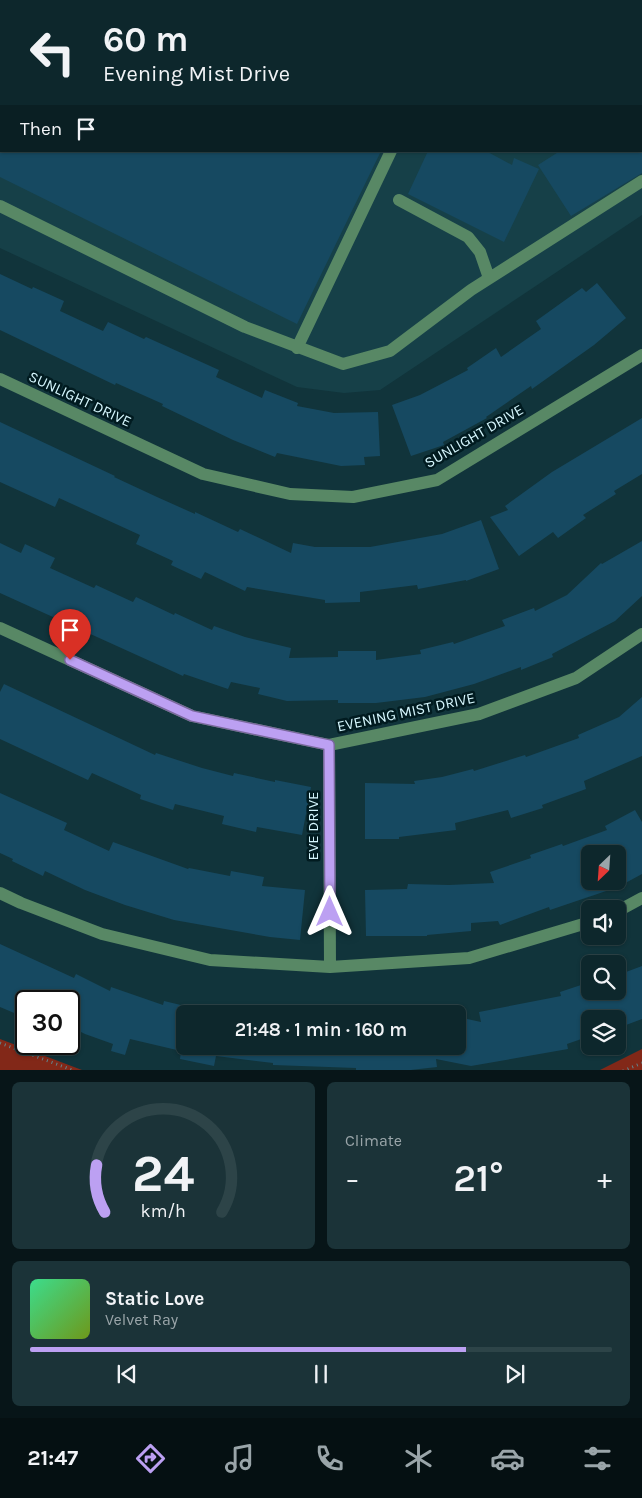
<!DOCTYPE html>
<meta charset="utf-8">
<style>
:root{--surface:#0d272c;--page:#1b3338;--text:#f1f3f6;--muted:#9aa5a9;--line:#2d4448;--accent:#bca0f2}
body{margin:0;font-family:Karla,sans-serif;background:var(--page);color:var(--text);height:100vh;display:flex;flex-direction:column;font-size:19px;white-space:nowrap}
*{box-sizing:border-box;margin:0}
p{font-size:16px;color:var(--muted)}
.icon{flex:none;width:28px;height:28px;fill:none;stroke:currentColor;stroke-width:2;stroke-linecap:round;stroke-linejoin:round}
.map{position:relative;height:1070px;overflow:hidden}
.details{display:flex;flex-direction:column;gap:12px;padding:12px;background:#071518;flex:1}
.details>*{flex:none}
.top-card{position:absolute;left:0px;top:0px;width:642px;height:152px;box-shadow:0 1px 4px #0004,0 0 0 1px var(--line);background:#0d272c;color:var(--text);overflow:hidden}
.needle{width:32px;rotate:205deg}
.fabs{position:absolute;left:581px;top:845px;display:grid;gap:10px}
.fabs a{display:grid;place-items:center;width:45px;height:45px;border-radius:8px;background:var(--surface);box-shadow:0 1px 4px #0004,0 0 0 1px var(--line);font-size:25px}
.speed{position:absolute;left:15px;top:990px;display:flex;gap:10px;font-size:25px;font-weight:700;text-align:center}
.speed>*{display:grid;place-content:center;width:65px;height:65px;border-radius:50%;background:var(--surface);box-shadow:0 1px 4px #0004,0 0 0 1px var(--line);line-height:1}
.speed .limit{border:2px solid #111;border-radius:8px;background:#fff;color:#111}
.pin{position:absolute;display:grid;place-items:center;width:42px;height:42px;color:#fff;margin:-51px -21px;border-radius:50% 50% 50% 0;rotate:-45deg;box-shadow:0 0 5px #0007}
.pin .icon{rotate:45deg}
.me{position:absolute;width:55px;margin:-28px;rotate:0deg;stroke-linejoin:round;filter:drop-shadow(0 0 4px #0008)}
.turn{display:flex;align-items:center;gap:18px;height:105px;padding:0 20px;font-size:22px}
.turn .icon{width:65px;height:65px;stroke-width:2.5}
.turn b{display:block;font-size:35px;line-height:42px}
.then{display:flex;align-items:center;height:48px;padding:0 20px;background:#0003;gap:10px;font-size:19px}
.big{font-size:38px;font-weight:600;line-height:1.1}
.details .tile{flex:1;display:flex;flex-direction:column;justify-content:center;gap:8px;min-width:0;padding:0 18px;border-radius:8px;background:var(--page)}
.details .dial{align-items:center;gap:0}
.dial svg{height:130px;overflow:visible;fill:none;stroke:var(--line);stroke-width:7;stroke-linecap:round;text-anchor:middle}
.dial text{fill:var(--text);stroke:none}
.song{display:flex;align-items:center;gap:15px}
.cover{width:60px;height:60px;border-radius:8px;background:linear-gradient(135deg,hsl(150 70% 55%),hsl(80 70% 35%))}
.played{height:5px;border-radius:2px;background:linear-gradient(90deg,var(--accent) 75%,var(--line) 75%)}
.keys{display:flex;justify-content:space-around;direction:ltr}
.heat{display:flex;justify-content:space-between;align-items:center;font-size:28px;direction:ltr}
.details .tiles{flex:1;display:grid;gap:12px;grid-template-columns:1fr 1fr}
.tile:last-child{grid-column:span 2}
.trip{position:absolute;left:176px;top:1005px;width:290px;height:50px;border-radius:8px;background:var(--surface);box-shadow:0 1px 4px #0004,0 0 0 1px var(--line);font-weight:600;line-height:50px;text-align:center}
.dock{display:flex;height:80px;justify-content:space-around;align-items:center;background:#051012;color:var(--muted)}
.dock .icon{width:35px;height:35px}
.dock .on{color:var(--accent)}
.dock b{font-size:22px;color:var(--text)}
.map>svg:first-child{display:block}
.built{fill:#164048;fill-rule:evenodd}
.green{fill:#822818}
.building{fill:#164961;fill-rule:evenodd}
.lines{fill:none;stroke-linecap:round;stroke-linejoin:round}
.path{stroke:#63858c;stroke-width:3;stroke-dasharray:1 4;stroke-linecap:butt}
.minor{stroke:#588865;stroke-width:12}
.route-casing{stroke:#7a689d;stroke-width:12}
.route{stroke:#bca0f2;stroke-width:9}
.labels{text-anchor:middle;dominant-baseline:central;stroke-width:5;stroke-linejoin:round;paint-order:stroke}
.street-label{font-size:15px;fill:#d6f7fe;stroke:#011b20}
</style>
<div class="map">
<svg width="642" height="1071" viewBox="0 0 642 1071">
<rect width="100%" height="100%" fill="#11343b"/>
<path class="built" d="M0,0H642V215L380,390L344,393L297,387L0,248ZM1,1H641V151H1Z"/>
<path class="green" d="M0,1039L82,1070H0Z
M642,1049V1070H600Z"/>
<path class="building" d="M0,151H381L297,324L0,177Z
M428,151H486L512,165L514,158L539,169L504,242L408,194Z
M560,151H642V173L571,216L538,165Z
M0,274L32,289L33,287L64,301L60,311L103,331L108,322L144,339L146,337L219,370L216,377L262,398L265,390L298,403L297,406L334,413L378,412L380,456L364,457L365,465L341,466L277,453L275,457L233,440L162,406L163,404L116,383L115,385L48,353L0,330Z
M597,283L626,318L594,345L532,389L531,386L486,417L487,418L443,442L444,445L411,456L392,405L420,395L468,370L467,368L496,348L501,357L541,329L536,321L582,288L586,292Z
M642,418V474L614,491L616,494L583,515L586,518L558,538L553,532L519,556L490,517L508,510L505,506L552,472Z
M0,422L115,476L114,477L157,497L195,514V512L238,532L240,529L291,553L293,543L315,547H370L442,534L481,520L499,569L466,581V580L418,589L417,585L360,592V602L325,603V600L247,587L245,591L205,572L201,579L171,565L173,561L136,544L140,535L59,498L55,507L0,482Z
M642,541V596L615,621L552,654L553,657L521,670V667L474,684L425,697L376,703H338V700L287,701L258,694L260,688L231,682L228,689L184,674L183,676L0,593V543L21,553L25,544L55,558L50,568L94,588L96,585L133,602L136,597L174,615L175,613L212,630L214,626L245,637L291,648L289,658L338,657V651H376V660L421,654L420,650L453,642L454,644L505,626L502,620L534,608L535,611L567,595L601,563L602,564Z
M4,684L155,755L156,753L202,768L233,776L234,773L275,782V780L311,787L302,835L257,827L256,832L222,824L224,816L175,804L173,810L140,799L141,795L92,773L88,780L0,739V692Z
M642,697V756L584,781L586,789L542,805L543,808L511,818L508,810L455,823L456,830L399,837V839H365V783L415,784L414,781L442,777L473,769L474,771L525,755L526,757L579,738L578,735L619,717Z
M0,793L67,823L64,830L109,851L113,842L188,869L189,868L230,876L231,871L264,877L262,886L305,890L300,940L270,937L174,920L125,905L85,890L45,871L43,876L12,861L13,859L0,853Z
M635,810L642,822V874L618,887L550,910L549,907L500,925L498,921L471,923V931L427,935V936H366L365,890L407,889L408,884L449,885L494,883L490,872L531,858L530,855L562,844L563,846L607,830L605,826ZM590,854H618V881H590Z
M0,944L74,978L76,974L110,991L111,987L163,1005L164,1001L185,1006V1046H458V1017L481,1022L479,1012L561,996L560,992L590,982V991H618V975L642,966V1019L618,1028V1019H590V1036L567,1044L568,1049L471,1066L436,1059L437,1067L402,1071H356V1068L273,1065V1063L216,1056L214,1066L180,1059L181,1051L130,1039L125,1055L111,1051L113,1044L85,1034L69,1026V1001H26V1018L0,1007Z"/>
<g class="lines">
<path class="path" d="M0,1043L75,1071
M623,1071L642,1063"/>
<path class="minor" d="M206,0L209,1
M237,1L238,0
M468,1V0
M641,41L642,40
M399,200L468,237L480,252L489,278
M0,206L245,327L343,364L390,351L471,290L642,181
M297,348L391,151
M0,379L203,474L290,494L353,497L437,480L642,355
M0,628L192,716L329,745L479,714L576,678L642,634
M329,745L330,967
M0,893L21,903L102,934L210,960L330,967L469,958L590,922
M618,911L642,898"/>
</g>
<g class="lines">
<defs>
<path id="route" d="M70,660L192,716L329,745L330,912"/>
</defs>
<use href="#route" class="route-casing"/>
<use href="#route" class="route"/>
</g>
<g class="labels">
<g class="street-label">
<text transform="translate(80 399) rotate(25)">SUNLIGHT DRIVE</text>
<text transform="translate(474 436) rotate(-30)">SUNLIGHT DRIVE</text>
<text transform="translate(406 712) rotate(-12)">EVENING MIST DRIVE</text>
<text transform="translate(313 826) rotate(-90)">EVE DRIVE</text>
</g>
</g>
</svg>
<div class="fabs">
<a><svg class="needle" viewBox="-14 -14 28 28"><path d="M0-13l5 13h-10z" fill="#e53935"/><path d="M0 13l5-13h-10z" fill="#9aa5a9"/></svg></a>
<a><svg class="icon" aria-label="sound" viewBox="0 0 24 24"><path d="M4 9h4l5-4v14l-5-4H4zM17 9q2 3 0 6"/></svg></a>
<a><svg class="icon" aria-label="search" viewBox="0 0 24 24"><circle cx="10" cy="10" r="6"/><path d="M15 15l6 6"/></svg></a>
<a><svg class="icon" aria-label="layers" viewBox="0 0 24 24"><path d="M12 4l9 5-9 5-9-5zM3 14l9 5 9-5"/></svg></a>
</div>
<div class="speed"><div class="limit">30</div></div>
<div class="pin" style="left:70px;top:660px;background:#d93025"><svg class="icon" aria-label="arrive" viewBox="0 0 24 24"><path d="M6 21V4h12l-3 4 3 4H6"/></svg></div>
<svg class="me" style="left:330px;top:912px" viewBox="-20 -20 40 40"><path d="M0-17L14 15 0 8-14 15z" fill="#bca0f2" stroke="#fff" stroke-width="4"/></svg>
<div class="trip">21:48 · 1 min · 160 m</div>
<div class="top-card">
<div class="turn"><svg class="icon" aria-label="left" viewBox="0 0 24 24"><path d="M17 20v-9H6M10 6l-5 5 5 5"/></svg><div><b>60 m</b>Evening Mist Drive</div></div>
<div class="then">Then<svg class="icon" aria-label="arrive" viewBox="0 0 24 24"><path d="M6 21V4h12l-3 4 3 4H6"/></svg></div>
</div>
</div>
<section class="details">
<div class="tiles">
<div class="tile dial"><svg viewBox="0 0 100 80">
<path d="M14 69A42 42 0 1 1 86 69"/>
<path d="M14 69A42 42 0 0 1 9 40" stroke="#bca0f2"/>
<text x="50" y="56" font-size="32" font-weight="700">24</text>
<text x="50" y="72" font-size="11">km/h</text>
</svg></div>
<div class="tile"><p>Climate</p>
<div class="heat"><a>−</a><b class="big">21°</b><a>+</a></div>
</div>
<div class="tile">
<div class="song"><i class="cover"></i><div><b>Static Love</b><p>Velvet Ray</p></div></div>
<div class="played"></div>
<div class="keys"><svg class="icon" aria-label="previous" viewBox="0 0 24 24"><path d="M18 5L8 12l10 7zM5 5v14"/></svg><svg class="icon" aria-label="pause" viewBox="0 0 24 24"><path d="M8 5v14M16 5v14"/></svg><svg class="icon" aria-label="next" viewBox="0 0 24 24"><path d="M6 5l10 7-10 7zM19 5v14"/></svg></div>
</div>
</div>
</section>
<nav class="dock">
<b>21:47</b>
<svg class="icon on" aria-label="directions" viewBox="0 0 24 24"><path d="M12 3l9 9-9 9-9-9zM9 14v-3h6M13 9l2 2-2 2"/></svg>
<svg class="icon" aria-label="music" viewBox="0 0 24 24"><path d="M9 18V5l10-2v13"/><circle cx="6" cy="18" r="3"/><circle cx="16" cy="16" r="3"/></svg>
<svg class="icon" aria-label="phone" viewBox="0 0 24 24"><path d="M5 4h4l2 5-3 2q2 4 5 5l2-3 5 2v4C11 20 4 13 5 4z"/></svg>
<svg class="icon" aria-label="climate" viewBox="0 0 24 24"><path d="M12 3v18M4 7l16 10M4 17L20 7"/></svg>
<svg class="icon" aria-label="car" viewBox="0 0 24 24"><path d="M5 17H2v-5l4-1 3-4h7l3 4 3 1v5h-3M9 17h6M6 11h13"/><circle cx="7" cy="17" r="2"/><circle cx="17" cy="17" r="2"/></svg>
<svg class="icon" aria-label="filters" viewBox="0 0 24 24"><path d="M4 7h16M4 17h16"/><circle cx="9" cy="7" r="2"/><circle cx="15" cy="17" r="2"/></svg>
</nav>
